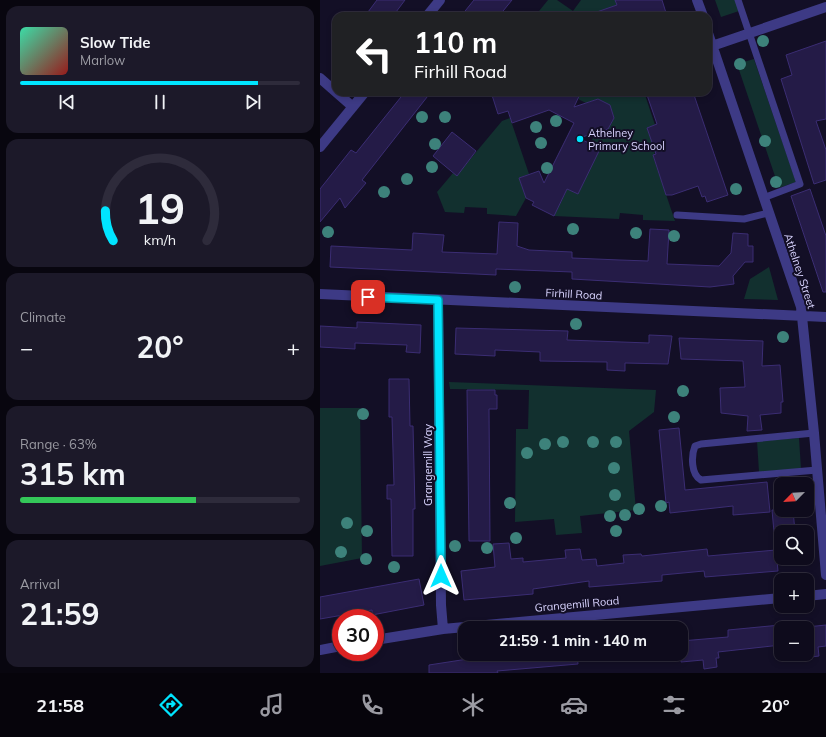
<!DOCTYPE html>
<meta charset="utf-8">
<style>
:root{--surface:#0e0b1c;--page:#1c1929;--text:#f1f3f6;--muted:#9b9ba3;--line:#2e2b3b;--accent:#00e5ff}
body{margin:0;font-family:Mulish,sans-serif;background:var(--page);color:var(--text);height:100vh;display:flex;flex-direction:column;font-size:15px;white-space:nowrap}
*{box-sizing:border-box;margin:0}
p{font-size:13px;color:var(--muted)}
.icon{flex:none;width:22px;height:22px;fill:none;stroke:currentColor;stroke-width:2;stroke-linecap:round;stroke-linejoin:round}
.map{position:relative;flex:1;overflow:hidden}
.side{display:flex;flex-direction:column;gap:6px;padding:6px;background:#08060f;width:320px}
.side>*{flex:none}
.hud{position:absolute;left:12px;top:12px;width:380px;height:84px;border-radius:12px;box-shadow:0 2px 6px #0003,0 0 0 1px var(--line);background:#202124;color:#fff;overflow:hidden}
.needle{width:26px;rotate:246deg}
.fabs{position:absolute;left:454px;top:477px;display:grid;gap:8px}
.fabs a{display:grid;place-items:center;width:40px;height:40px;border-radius:8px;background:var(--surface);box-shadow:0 2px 6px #0003,0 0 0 1px var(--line);font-size:20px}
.speed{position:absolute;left:12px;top:609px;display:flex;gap:8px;font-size:20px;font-weight:700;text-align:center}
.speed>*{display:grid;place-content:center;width:52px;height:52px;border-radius:50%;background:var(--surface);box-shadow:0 2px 6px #0003,0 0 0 1px var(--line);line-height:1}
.speed .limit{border:6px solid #d22;background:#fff;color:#111}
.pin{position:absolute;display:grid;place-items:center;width:34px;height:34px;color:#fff;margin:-17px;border-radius:8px;box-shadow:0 2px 6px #0006}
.me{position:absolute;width:44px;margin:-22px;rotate:0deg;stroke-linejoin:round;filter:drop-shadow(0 0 3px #0008)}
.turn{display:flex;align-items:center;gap:14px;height:84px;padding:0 16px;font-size:18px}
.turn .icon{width:52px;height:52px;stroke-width:2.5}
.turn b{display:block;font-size:28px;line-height:34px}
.big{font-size:30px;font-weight:700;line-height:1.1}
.side .widget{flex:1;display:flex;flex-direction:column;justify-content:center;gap:6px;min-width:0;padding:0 14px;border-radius:12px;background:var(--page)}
.side .dial{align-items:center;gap:0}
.dial svg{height:104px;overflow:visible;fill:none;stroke:var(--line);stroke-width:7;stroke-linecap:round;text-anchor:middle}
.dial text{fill:var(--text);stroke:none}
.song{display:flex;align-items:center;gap:12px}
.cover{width:48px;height:48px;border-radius:6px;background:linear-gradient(135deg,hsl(160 70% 55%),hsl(0 70% 35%))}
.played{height:4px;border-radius:2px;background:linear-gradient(90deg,var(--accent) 85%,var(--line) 85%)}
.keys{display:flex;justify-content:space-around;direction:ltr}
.heat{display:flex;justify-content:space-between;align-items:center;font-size:22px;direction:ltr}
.charge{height:6px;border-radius:3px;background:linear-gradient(90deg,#34c759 63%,var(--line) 0)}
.trip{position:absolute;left:138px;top:621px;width:230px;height:40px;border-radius:12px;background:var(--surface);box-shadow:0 2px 6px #0003,0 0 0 1px var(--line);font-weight:700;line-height:40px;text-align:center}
.tab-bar{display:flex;height:64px;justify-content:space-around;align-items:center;background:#06040b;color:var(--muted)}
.tab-bar .icon{width:28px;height:28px}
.tab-bar .current{color:var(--accent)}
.tab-bar b{font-size:18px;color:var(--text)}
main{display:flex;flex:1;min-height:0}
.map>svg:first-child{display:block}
.green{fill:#12302f}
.building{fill:#241b47;stroke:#3b2d73}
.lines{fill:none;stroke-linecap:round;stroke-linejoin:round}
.service{stroke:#3d3a85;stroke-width:7}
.minor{stroke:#3d3a85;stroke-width:10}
.tree{fill:#3d827b}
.route-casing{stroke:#0095a6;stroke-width:10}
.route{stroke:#00e5ff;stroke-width:7}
.poi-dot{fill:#00e5ff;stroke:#130f26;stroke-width:1.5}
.labels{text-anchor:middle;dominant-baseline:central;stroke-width:4;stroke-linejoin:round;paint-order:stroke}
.poi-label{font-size:11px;fill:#d9d4ff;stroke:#130f26;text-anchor:start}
.street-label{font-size:11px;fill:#d9d4ff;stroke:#130f26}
</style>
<main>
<section class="side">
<div class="widget">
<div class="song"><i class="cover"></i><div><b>Slow Tide</b><p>Marlow</p></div></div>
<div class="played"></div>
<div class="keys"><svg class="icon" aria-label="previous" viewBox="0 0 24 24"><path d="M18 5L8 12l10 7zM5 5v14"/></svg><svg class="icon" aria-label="pause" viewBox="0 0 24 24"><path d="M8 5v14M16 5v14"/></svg><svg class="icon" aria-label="next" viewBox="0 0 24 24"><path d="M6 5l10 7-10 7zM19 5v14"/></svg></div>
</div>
<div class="widget dial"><svg viewBox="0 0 100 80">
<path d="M14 69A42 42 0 1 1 86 69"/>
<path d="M14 69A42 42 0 0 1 8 46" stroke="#00e5ff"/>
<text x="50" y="56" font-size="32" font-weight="700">19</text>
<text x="50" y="72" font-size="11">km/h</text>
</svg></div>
<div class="widget"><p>Climate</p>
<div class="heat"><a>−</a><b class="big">20°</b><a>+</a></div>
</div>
<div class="widget"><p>Range · 63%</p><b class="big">315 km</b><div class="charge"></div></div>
<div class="widget"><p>Arrival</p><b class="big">21:59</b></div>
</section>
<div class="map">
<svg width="506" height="673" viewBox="0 0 506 673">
<rect width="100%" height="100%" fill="#130f26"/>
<path class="green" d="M228,0H237L253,11L261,0H295L297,5L289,8L292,16H215Z
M395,0H415L419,11L401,17Z
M434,59L476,182L459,188L417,64Z
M261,92H324L335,125L327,128L335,152L333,156L355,221L323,220V215L300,213L299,219L234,216L247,189L280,149L270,144L276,132L288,129L294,118L290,105L278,99L266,103L258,99Z
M190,118L209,174L199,178L206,198L196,216L167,214V208L145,207L144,213L125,212L117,192L133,173L137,175L182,121Z
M449,267L458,300L424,299L430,279Z
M129,382L336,390L334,412L309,431L316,510L260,516L262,533L236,535L234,519L195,522L196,429H208L209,390L130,389Z
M0,408H40L42,558L0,566Z
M479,438L481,469L439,472L437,441Z"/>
<path class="building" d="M57,0H85L73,16H45Z
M154,0H192L179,16H141Z
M295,0H342L347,16H271V14L297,5Z
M506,41V119L496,121L506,150V180L494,184L461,79L472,75L466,55Z
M85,92H111L42,180L46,183L25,208L20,198L0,222V189L31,150L36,153Z
M171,92H261L254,107L278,99L290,105L294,118L288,129L259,138L280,149L258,194L247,189L234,216L212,205L214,202L206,198L199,178L219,171L224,183L254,123L229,110L192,123L188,111L178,114Z
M326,92H373L408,195L387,202L385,196L382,197L378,186L352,195H346L333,155L336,154L327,128L337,124Z
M132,132L156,151L137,176L113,156Z
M490,189L506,236V292H503L471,196Z
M179,222L198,223L197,246L209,250L252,252V258L300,260L328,261L330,229L349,230L347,264L399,266L411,253L413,233L428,234V246H433V262H425L413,276L414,284L390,287L252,279V272L176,269V275L10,267L11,246L92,250L93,233L124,235L122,252L177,254Z
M37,322L101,325L100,353L86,352L87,345L35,343V349L0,347V326L37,328Z
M136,328L248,331L247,340L329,343V335L352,336L348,364L305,363V371L287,370V362L220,361V352L175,350V356L135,354Z
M359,338L443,341L442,366L460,365L463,402H461V413L440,415L442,430L427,431L428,416L401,413L400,388L425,387L423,361L361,359Z
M69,379H89L90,426H93L95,509H93V556H72L71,499H67V485H74L72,417H69Z
M147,390H175V395H177V409H169L170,541H149Z
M359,428L365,490L447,482L450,512L413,515V506L350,513L349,502L346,503L339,430Z
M452,510H473L475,532H454Z
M189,543L191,559L203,558V562L246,558L245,550L260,549L262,560L276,559L277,566L304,563L303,555L321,554L322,556L387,549L388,556L456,550L458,571L385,577L384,571L342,575V581L269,587V581L213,589V594L144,600L141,571L175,567L173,544Z
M99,579L104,605L52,615V610L0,619V597Z
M471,624V628H461V645L398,652L399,658H396L397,667L384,669L383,660L361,662V641L408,637V630Z
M506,625V646L498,647L499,656L483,658V654H487V628H477Z
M180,654H257L258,664L177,671L178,673H109V665Z"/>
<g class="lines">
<path class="service" d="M418,0L480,184L443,198
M357,215L424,219L448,213
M494,433L381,444L375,446C371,456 371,475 381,480L497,470"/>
<path class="minor" d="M377,0L383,16
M107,16L120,0
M388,33L481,307L494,433L506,575
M392,46L506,7
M0,78L33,107
M0,147L45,92
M0,294L506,317
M118,300L121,605L123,629
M487,596L506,594
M55,640L123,629L461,598
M0,650L21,646"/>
</g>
<g class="tree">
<circle cx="443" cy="41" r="6"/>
<circle cx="420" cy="64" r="6"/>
<circle cx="102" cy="117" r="6"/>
<circle cx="125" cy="117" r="6"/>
<circle cx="236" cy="121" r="6"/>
<circle cx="216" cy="127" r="6"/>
<circle cx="445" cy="141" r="6"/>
<circle cx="221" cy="143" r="6"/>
<circle cx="115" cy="144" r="6"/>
<circle cx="112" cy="167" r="6"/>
<circle cx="227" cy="168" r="6"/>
<circle cx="87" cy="179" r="6"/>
<circle cx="456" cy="182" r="6"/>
<circle cx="416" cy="189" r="6"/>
<circle cx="64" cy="192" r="6"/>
<circle cx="253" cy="229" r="6"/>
<circle cx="8" cy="232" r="6"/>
<circle cx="316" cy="233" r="6"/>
<circle cx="354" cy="236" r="6"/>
<circle cx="195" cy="287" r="6"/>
<circle cx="256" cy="324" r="6"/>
<circle cx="463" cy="337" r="6"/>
<circle cx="363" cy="391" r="6"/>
<circle cx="43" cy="414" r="6"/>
<circle cx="354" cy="417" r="6"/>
<circle cx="243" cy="442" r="6"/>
<circle cx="273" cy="442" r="6"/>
<circle cx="296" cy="442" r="6"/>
<circle cx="225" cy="444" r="6"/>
<circle cx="207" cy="453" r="6"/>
<circle cx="294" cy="468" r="6"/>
<circle cx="295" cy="495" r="6"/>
<circle cx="190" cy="503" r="6"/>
<circle cx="341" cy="506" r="6"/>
<circle cx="319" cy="509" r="6"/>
<circle cx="305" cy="515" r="6"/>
<circle cx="290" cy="516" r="6"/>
<circle cx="27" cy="523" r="6"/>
<circle cx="47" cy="531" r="6"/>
<circle cx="296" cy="531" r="6"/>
<circle cx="196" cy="538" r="6"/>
<circle cx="135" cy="546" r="6"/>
<circle cx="167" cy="548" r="6"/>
<circle cx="21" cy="552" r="6"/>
<circle cx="46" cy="559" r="6"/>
<circle cx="74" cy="567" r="6"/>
</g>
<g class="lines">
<defs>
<path id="route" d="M48,297L118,300L121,576"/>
</defs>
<use href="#route" class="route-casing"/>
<use href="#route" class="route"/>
</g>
<circle class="poi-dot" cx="260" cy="139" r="4"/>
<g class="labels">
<g class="poi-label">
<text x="268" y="133">Athelney<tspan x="268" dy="13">Primary School</tspan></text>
</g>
<g class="street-label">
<text transform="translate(480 271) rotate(72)">Athelney Street</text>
<text transform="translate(254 294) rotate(3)">Firhill Road</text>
<text transform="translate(108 465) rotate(-90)">Grangemill Way</text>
<text transform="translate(257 604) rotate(-5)">Grangemill Road</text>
</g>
</g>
</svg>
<div class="fabs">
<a><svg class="needle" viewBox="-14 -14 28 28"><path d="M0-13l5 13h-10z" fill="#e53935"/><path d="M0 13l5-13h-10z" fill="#9b9ba3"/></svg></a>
<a><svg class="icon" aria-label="search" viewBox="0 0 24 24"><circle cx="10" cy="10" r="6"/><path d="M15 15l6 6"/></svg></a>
<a>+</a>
<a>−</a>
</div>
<div class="speed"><div class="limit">30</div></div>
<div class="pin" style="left:48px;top:297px;background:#d93025"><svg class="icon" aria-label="arrive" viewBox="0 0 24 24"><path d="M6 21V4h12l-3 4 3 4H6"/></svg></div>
<svg class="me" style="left:121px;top:576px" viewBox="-20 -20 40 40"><path d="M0-17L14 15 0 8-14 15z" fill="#00e5ff" stroke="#fff" stroke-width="4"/></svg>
<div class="trip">21:59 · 1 min · 140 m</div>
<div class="hud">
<div class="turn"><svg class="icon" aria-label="left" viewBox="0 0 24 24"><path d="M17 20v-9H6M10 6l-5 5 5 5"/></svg><div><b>110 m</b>Firhill Road</div></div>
</div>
</div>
</main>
<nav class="tab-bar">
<b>21:58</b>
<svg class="icon current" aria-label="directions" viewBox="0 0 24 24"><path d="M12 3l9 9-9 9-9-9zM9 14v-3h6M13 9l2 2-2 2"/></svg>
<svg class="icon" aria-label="music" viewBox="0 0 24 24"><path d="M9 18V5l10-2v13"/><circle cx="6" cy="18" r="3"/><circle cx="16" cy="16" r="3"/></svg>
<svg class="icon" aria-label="phone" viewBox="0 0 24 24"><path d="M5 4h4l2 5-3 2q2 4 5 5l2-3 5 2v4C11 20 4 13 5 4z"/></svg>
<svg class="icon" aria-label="climate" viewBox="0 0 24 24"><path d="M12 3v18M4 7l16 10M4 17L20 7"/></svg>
<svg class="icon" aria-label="car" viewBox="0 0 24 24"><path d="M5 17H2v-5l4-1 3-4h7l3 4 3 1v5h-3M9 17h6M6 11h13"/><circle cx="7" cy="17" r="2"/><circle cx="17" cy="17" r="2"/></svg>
<svg class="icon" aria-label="filters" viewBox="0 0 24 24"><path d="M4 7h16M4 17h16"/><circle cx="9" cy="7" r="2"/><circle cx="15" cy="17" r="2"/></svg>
<b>20°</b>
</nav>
